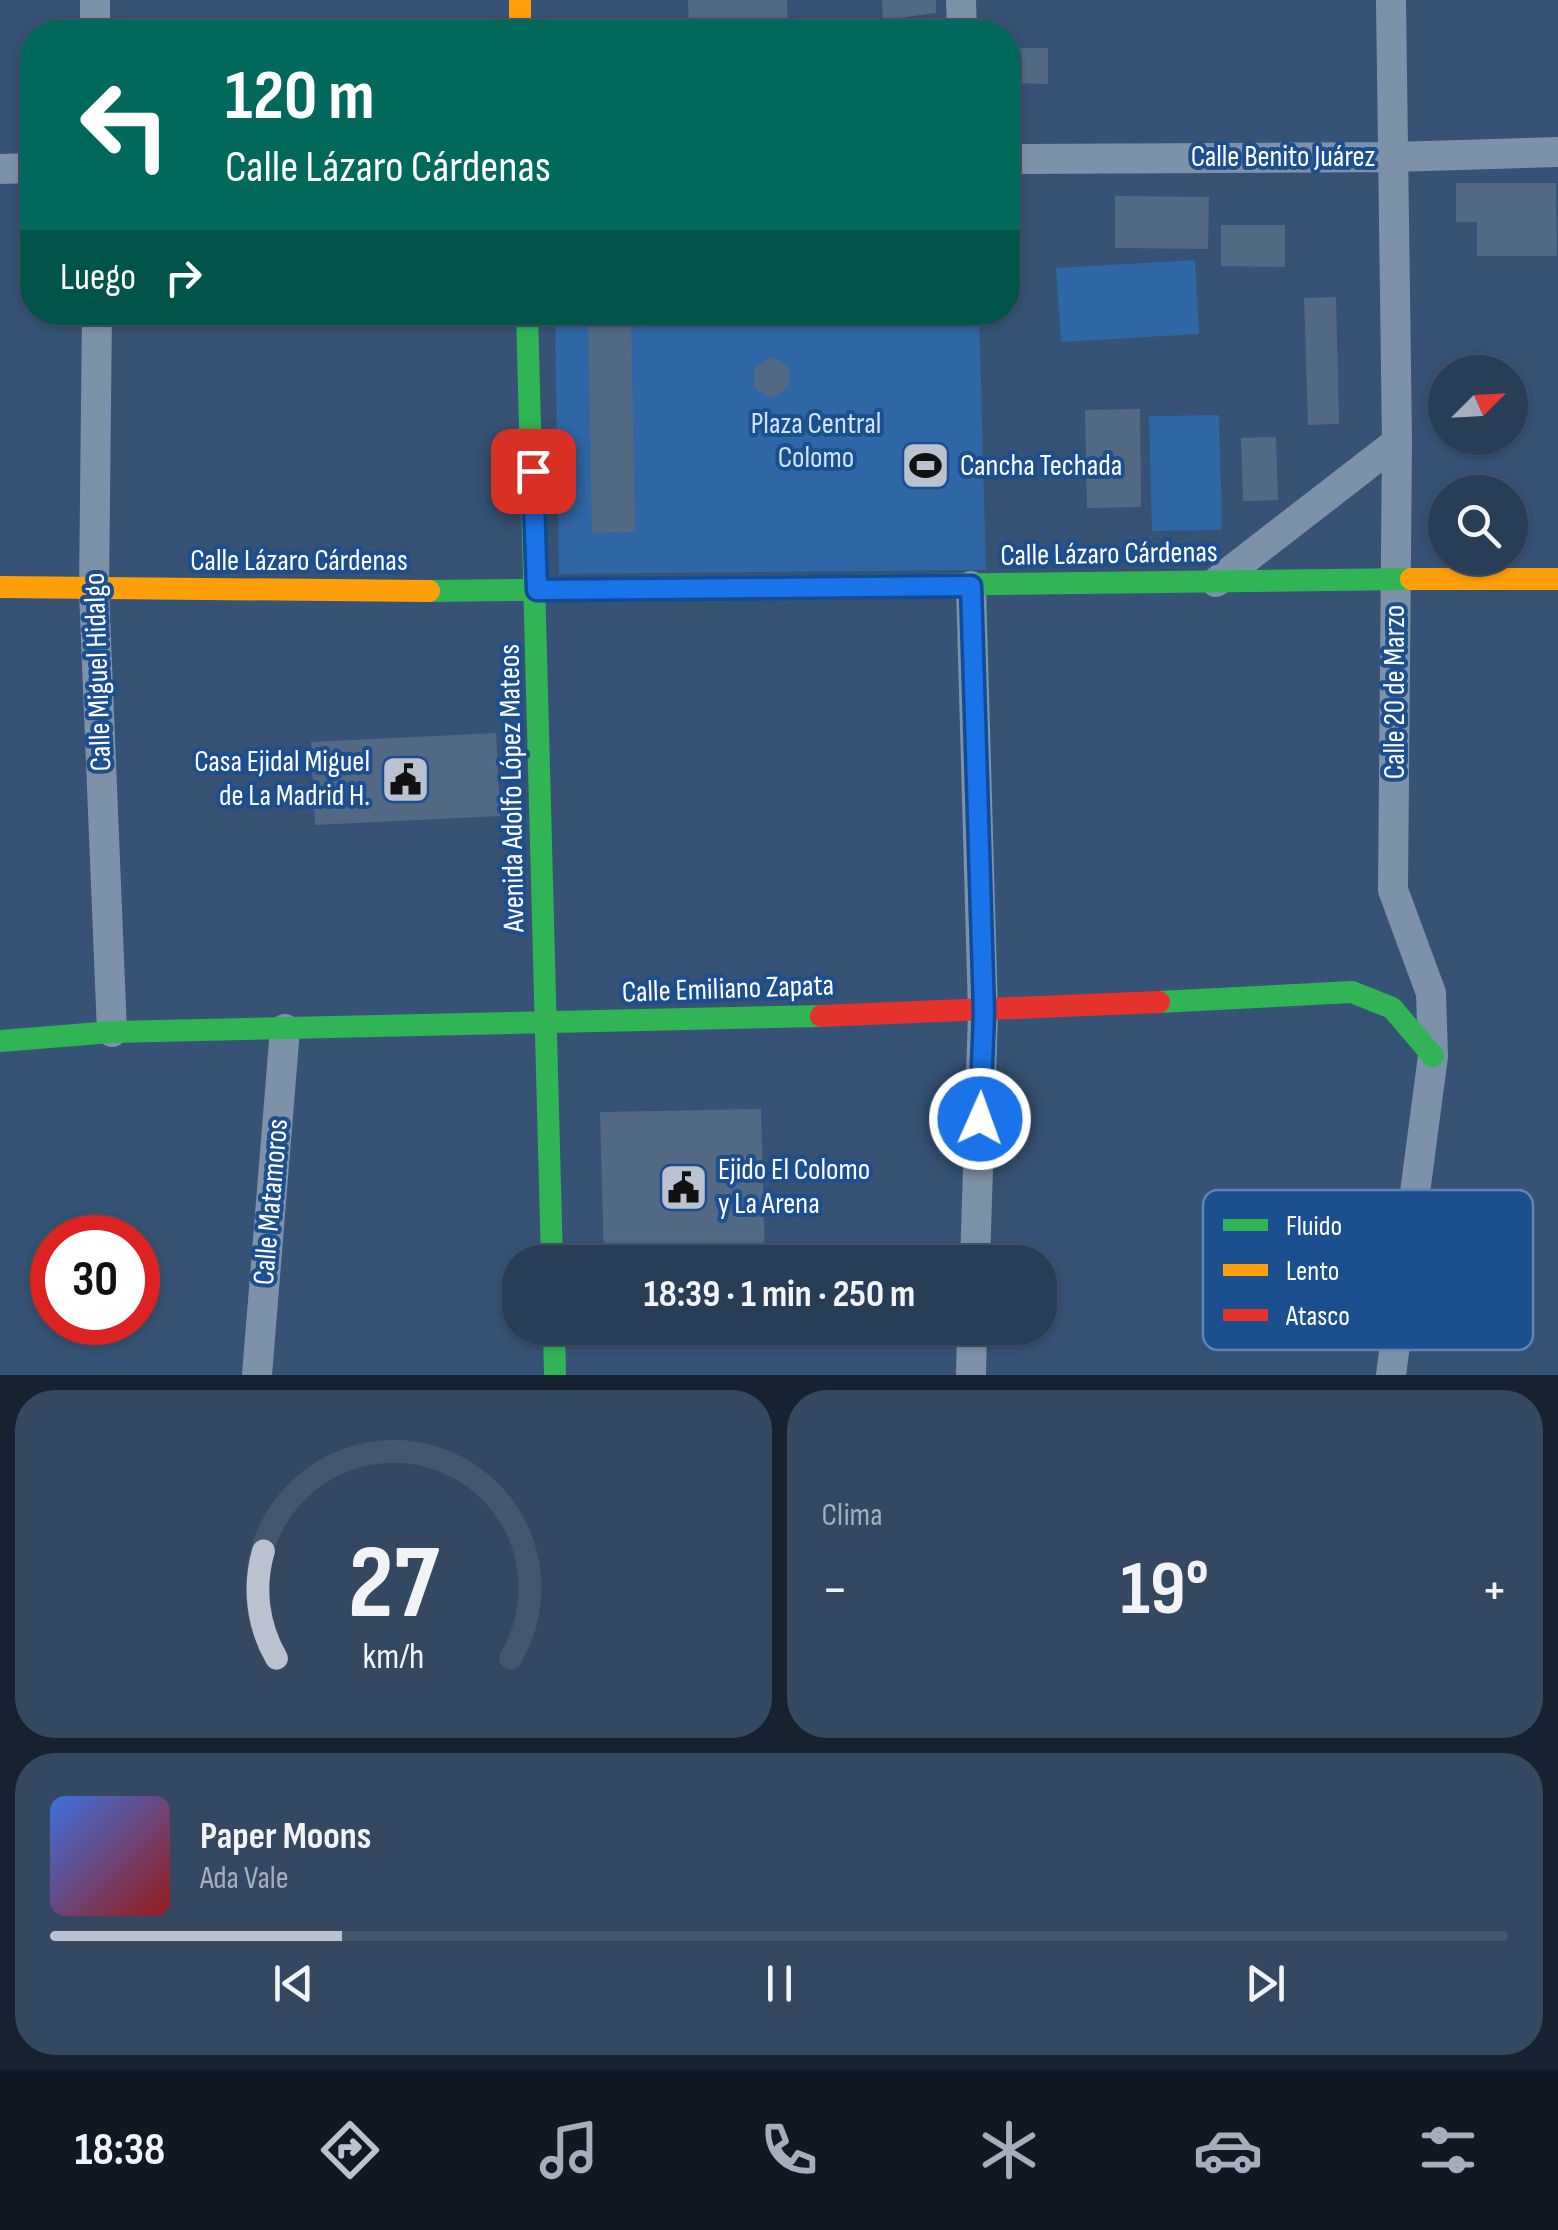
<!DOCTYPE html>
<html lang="es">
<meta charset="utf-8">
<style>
:root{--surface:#283e57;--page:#344961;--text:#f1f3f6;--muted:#a5aeba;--line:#44576d;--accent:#b9c2ce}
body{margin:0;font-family:"Sofia Sans Condensed",sans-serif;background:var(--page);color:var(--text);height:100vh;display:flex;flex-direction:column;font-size:38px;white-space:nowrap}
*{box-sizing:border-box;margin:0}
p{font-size:32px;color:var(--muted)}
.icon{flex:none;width:55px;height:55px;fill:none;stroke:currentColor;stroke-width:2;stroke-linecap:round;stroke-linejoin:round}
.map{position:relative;height:1375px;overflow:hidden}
.drawer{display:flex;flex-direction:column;gap:15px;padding:15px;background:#162230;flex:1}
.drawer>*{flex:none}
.top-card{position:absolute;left:20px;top:20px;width:1000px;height:305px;border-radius:40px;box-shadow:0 2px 8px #0004,0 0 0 2px var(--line);background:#00695c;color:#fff;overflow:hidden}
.needle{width:65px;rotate:66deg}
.controls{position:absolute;left:1428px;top:355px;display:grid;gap:20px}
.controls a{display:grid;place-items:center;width:100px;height:100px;border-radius:50%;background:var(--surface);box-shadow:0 2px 8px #0004,0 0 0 2px var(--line);font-size:50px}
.speed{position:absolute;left:30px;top:1215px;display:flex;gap:20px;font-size:50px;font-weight:700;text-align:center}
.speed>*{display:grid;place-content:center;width:130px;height:130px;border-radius:50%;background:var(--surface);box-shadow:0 2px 8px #0004,0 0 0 2px var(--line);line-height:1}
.speed .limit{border:15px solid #d22;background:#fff;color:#111}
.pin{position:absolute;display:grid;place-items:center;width:85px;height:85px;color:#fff;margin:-42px;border-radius:20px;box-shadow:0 5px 15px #0006}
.me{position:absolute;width:110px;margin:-55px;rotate:2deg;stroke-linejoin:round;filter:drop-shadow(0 0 8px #0008)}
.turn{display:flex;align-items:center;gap:35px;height:210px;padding:0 40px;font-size:45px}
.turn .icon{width:130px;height:130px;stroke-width:2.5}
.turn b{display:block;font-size:70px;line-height:85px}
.then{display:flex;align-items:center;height:95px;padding:0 40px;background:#0003;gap:20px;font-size:38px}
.big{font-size:75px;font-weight:700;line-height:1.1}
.drawer .card{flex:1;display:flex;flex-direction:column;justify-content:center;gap:15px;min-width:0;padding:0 35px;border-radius:40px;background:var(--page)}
.drawer .dial{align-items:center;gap:0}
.dial svg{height:260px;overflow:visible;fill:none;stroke:var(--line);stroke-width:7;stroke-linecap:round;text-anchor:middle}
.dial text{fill:var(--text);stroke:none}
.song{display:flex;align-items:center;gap:30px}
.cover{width:120px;height:120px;border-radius:15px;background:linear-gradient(135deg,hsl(220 70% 55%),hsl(0 70% 35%))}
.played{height:10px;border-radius:5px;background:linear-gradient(90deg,var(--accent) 20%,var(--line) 20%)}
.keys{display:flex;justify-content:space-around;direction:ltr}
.heat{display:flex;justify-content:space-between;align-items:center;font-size:55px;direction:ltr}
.drawer .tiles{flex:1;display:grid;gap:15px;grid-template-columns:1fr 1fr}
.card:last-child{grid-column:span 2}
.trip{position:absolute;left:502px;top:1245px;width:555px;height:100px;border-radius:40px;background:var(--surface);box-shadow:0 2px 8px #0004,0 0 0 2px var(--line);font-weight:700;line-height:100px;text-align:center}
.dock{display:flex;height:160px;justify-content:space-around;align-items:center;background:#101923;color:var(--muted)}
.dock .icon{width:70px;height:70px}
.dock .on{color:var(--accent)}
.dock b{font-size:45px;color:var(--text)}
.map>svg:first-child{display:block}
.green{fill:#2f66a5}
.building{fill:#526984}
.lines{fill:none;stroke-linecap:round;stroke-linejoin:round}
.street{stroke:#7d92a8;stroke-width:30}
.fast{stroke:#30b455;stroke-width:22}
.slow{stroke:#ff9f0a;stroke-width:22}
.jam{stroke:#e5322d;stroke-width:22}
.route-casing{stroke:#114b97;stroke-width:25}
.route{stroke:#1a73e8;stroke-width:18}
.labels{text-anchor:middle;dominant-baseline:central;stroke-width:8;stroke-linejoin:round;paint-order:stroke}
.street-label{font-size:30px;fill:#fff;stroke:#1b4f8f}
.park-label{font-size:30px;fill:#cfe3fa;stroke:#1b4f8f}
.poi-label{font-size:30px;fill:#fff;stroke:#1b4f8f;text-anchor:start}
.key{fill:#1b4f8f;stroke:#5f84b1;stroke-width:2.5}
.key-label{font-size:28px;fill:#fff}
</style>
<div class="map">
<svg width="1558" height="1375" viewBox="0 0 1558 1375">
<rect width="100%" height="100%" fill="#365274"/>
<path class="green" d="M1195,260L1199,334L1061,342L1056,268Z
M555,313H979L986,570L559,574Z
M1219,415L1222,530L1152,531L1149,416Z"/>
<path class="building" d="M688,0H787L788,32H689Z
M882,0H936V13L883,20Z
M1008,48H1048V84L1008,83Z
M1456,183H1556L1557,256H1477V222H1456Z
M1115,196L1209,197L1208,249L1115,248Z
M1221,225H1285V267L1221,266Z
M1336,297L1339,424L1308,425L1304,298Z
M588,312H631L635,532L592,533Z
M772,357L789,367V387L771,398L754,388V368Z
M1140,409L1141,507L1087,508L1085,410Z
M1276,437L1278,500L1243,501L1241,438Z
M496,733L500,816L315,825L311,742Z
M761,1109L765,1262H604L600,1112Z"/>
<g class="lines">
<path class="street" d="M95,0V32
M961,0L962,32
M1391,0L1397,442L1393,890L1431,993L1433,1056L1391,1375
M1008,159L1393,157L1558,152
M0,169L32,168
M97,312L94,591L112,1032
M1216,582L1397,442
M971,586L983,1012L975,1262
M257,1375L285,1029
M971,1375L972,1328"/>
<path class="fast" d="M527,312L552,1262
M429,591L1411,579
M1159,1002L1352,992L1392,1008L1433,1056
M0,1041L112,1032L821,1016
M554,1328L555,1375"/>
<path class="slow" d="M520,0V32
M1411,579H1558
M0,587L429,591"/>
<path class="jam" d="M821,1016L1159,1002"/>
</g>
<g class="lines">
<defs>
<path id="route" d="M533,471L537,590L971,586L984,1012L980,1119"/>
</defs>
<use href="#route" class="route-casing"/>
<use href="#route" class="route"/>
</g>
<defs>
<symbol id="stadium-square" viewBox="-11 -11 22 22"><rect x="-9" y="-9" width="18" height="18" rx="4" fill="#b9c2ce" stroke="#1b4f8f"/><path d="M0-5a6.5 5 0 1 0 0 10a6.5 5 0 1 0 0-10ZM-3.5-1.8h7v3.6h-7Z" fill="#111"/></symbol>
<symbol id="civic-square" viewBox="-11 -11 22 22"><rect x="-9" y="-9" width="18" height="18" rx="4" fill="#b9c2ce" stroke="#1b4f8f"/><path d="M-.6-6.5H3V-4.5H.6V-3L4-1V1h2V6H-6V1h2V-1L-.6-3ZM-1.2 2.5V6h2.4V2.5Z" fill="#111"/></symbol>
</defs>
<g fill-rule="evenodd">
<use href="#stadium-square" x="898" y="438" width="55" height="55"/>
<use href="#civic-square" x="378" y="752" width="55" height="55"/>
<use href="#civic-square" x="656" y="1160" width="55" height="55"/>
</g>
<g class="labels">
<g class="street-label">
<text x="1283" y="157">Calle Benito Juárez</text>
<text transform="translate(1109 554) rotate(-1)">Calle Lázaro Cárdenas</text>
<text x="299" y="561">Calle Lázaro Cárdenas</text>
<text transform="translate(98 672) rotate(-92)">Calle Miguel Hidalgo</text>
<text transform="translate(1395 692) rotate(-90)">Calle 20 de Marzo</text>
<text transform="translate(512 788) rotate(-91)">Avenida Adolfo López Mateos</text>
<text transform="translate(728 989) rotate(-2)">Calle Emiliano Zapata</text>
<text transform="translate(271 1202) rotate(-85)">Calle Matamoros</text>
</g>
<g class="park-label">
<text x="816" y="424">Plaza Central<tspan x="816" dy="34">Colomo</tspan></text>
</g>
<g class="poi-label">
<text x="960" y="466">Cancha Techada</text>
<text x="370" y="762" text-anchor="end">Casa Ejidal Miguel<tspan x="370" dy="34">de La Madrid H.</tspan></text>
<text x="718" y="1170">Ejido El Colomo<tspan x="718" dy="34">y La Arena</tspan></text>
</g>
</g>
<rect x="1203" y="1190" width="330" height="160" rx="15" class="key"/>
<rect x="1223" y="1219" width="45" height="12" fill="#30b455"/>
<rect x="1223" y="1264" width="45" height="12" fill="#ff9f0a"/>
<rect x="1223" y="1309" width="45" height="12" fill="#e5322d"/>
<g class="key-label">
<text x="1286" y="1235">Fluido</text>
<text x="1286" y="1280">Lento</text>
<text x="1286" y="1325">Atasco</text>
</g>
</svg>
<div class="controls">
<a><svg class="needle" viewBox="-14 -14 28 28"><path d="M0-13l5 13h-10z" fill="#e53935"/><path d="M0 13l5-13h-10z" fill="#a5aeba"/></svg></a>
<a><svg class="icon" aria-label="search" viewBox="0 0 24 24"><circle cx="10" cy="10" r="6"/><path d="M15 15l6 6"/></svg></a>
</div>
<div class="speed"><div class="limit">30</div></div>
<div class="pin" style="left:533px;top:471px;background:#d93025"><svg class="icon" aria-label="arrive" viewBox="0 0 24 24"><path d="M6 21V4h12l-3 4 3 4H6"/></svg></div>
<svg class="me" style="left:980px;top:1119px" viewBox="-20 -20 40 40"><circle r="17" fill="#1a73e8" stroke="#fff" stroke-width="3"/><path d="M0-11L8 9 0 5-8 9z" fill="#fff"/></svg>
<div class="trip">18:39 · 1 min · 250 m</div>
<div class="top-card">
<div class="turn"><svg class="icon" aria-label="left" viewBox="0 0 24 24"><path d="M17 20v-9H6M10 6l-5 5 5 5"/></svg><div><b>120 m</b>Calle Lázaro Cárdenas</div></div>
<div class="then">Luego<svg class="icon" aria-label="right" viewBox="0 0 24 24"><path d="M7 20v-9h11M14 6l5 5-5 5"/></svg></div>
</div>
</div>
<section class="drawer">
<div class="tiles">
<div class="card dial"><svg viewBox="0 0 100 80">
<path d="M14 69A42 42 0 1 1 86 69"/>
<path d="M14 69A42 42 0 0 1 10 36" stroke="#b9c2ce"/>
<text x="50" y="56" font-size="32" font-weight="700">27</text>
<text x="50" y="72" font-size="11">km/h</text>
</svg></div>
<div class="card"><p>Clima</p>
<div class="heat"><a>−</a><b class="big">19°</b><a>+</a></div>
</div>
<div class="card">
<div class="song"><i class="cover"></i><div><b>Paper Moons</b><p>Ada Vale</p></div></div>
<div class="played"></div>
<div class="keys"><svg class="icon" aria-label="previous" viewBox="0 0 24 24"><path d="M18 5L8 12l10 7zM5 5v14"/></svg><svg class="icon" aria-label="pause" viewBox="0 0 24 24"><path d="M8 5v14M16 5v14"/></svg><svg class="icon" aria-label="next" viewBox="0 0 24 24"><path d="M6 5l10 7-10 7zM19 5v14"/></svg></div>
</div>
</div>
</section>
<nav class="dock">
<b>18:38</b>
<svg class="icon on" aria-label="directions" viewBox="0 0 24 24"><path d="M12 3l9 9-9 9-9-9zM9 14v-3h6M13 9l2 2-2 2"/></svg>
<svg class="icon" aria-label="music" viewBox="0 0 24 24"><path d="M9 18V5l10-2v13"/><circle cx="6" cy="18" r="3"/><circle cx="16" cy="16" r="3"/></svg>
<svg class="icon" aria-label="phone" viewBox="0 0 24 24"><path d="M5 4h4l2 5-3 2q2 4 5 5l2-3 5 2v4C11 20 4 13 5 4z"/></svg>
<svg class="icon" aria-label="climate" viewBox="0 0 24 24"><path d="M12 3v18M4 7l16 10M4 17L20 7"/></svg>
<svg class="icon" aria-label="car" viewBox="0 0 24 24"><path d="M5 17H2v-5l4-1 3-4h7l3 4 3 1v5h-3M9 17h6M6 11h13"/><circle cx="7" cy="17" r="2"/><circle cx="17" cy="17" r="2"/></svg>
<svg class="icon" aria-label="filters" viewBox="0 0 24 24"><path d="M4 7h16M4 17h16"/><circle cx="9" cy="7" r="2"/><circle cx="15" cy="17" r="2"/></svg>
</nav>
